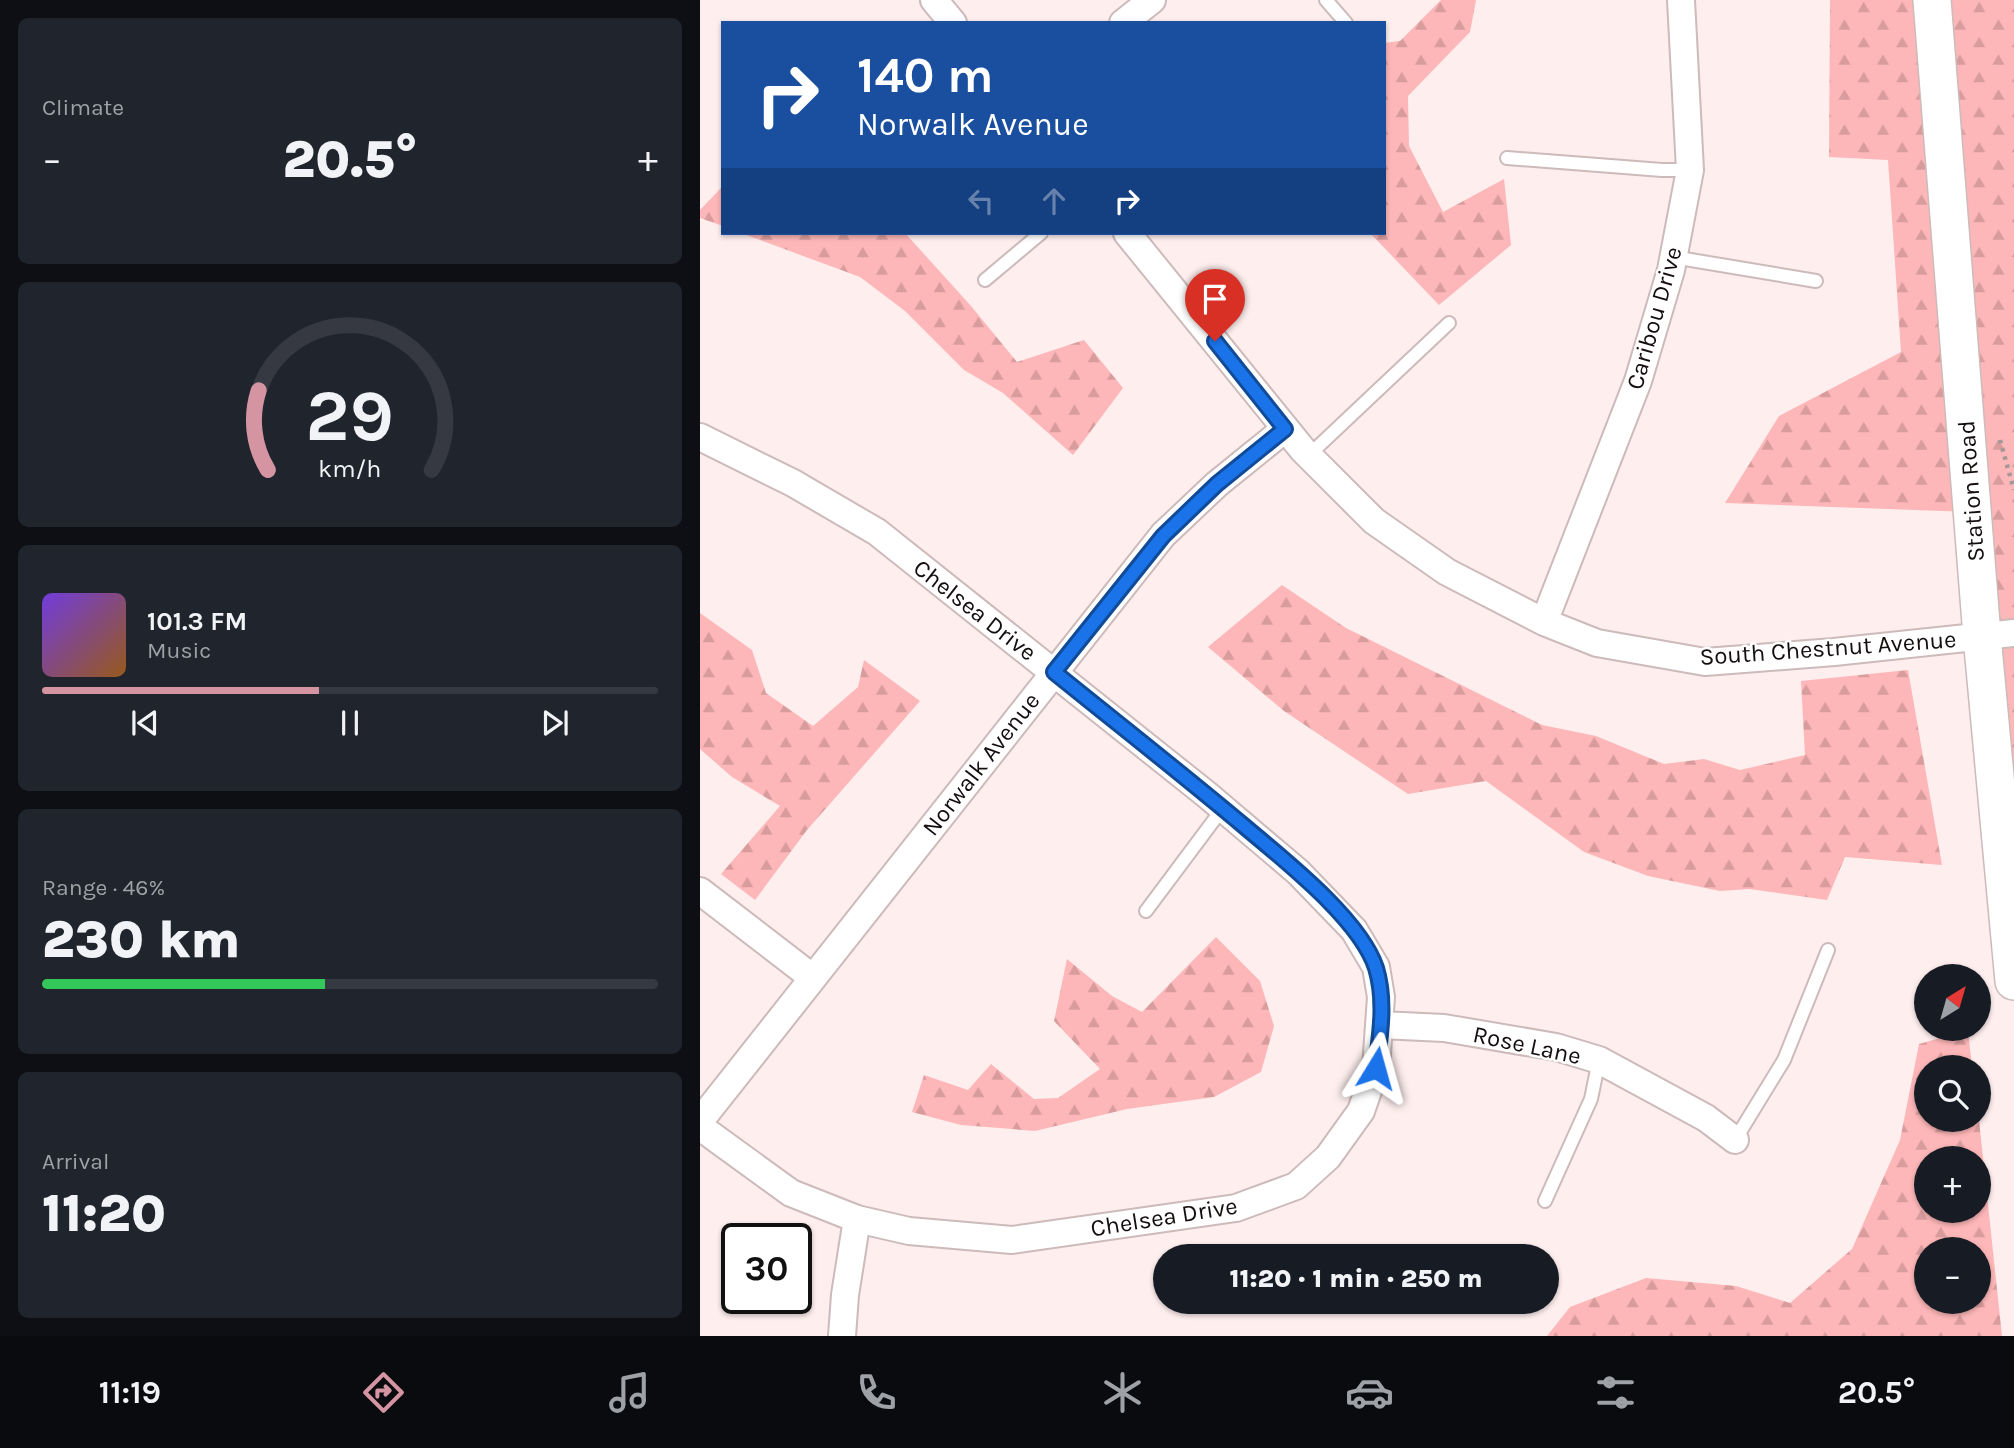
<!DOCTYPE html>
<meta charset="utf-8">
<style>
:root{--surface:#171b24;--page:#20242c;--text:#f1f3f6;--muted:#9ea1a6;--line:#363941;--accent:#d594a2}
body{margin:0;font-family:Karla,sans-serif;background:var(--page);color:var(--text);height:100vh;display:flex;flex-direction:column;font-size:26px;white-space:nowrap}
*{box-sizing:border-box;margin:0}
p{font-size:23px;color:var(--muted)}
.icon{flex:none;width:38px;height:38px;fill:none;stroke:currentColor;stroke-width:2;stroke-linecap:round;stroke-linejoin:round}
.map{position:relative;flex:1;overflow:hidden}
.side{display:flex;flex-direction:column;gap:18px;padding:18px;background:#0d0f14;width:700px}
.side>*{flex:none}
.guide{position:absolute;left:21px;top:21px;width:665px;height:214px;border-radius:0px;box-shadow:0 2px 5px #0004;background:#1a4fa0;color:#fff;overflow:hidden}
.needle{width:46px;rotate:37deg}
.buttons{position:absolute;left:1214px;top:964px;display:grid;gap:14px}
.buttons a{display:grid;place-items:center;width:77px;height:77px;border-radius:50%;background:var(--surface);box-shadow:0 2px 5px #0004;font-size:35px}
.speed{position:absolute;left:21px;top:1223px;display:flex;gap:14px;font-size:35px;font-weight:700;text-align:center}
.speed>*{display:grid;place-content:center;width:91px;height:91px;border-radius:50%;background:var(--surface);box-shadow:0 2px 5px #0004;line-height:1}
.speed .limit{border:4px solid #111;border-radius:10px;background:#fff;color:#111}
.pin{position:absolute;display:grid;place-items:center;width:60px;height:60px;color:#fff;margin:-72px -30px;border-radius:50% 50% 50% 0;rotate:-45deg;box-shadow:0 0 7px #0007}
.pin .icon{rotate:45deg}
.me{position:absolute;width:77px;margin:-38px;rotate:8deg;stroke-linejoin:round;filter:drop-shadow(0 0 5px #0008)}
.turn{display:flex;align-items:center;gap:24px;height:147px;padding:0 21px;font-size:32px}
.turn .icon{width:91px;height:91px;stroke-width:2.5}
.turn b{display:block;font-size:49px;line-height:60px}
.lanes{display:flex;align-items:center;height:66px;padding:0 21px;background:#0003;justify-content:center;gap:35px;direction:ltr}
.lanes .off{opacity:.35}
.big{font-size:52px;font-weight:800;line-height:1.1}
.side .tile{flex:1;display:flex;flex-direction:column;justify-content:center;gap:10px;min-width:0;padding:0 24px;border-radius:10px;background:var(--page)}
.side .dial{align-items:center;gap:0}
.dial svg{height:182px;overflow:visible;fill:none;stroke:var(--line);stroke-width:7;stroke-linecap:round;text-anchor:middle}
.dial text{fill:var(--text);stroke:none}
.song{display:flex;align-items:center;gap:21px}
.cover{width:84px;height:84px;border-radius:10px;background:linear-gradient(135deg,hsl(260 70% 55%),hsl(30 70% 35%))}
.played{height:7px;border-radius:4px;background:linear-gradient(90deg,var(--accent) 45%,var(--line) 45%)}
.keys{display:flex;justify-content:space-around;direction:ltr}
.heat{display:flex;justify-content:space-between;align-items:center;font-size:38px;direction:ltr}
.charge{height:10px;border-radius:5px;background:linear-gradient(90deg,#34c759 46%,var(--line) 0)}
.trip{position:absolute;left:453px;top:1244px;width:406px;height:70px;border-radius:35px;background:var(--surface);box-shadow:0 2px 5px #0004;font-weight:800;line-height:70px;text-align:center}
.tab-bar{display:flex;height:112px;justify-content:space-around;align-items:center;background:#090b0e;color:var(--muted)}
.tab-bar .icon{width:49px;height:49px}
.tab-bar .active{color:var(--accent)}
.tab-bar b{font-size:32px;color:var(--text)}
main{display:flex;flex:1;min-height:0}
.map>svg:first-child{display:block}
.forest{fill:url(#forest-firs);fill-rule:evenodd}
.lines{fill:none;stroke-linecap:round;stroke-linejoin:round}
.lane-casing{stroke:#cdbaba;stroke-width:16}
.street-casing{stroke:#cdbaba;stroke-width:30}
.secondary-casing{stroke:#cdbaba;stroke-width:40}
.path{stroke:#a59898;stroke-width:4.5;stroke-dasharray:3.5 5;stroke-linecap:butt}
.lane{stroke:#fff;stroke-width:12}
.street{stroke:#fff;stroke-width:26}
.secondary{stroke:#fff;stroke-width:37}
.route-casing{stroke:#114b97;stroke-width:18}
.route{stroke:#1a73e8;stroke-width:12}
.labels{text-anchor:middle;dominant-baseline:central;stroke-width:5;stroke-linejoin:round;paint-order:stroke}
.street-label{font-size:24px;fill:#140e0e;stroke:#fff}
</style>
<main>
<section class="side">
<div class="tile"><p>Climate</p>
<div class="heat"><a>−</a><b class="big">20.5°</b><a>+</a></div>
</div>
<div class="tile dial"><svg viewBox="0 0 100 80">
<path d="M14 69A42 42 0 1 1 86 69"/>
<path d="M14 69A42 42 0 0 1 10 34" stroke="#d594a2"/>
<text x="50" y="56" font-size="32" font-weight="700">29</text>
<text x="50" y="72" font-size="11">km/h</text>
</svg></div>
<div class="tile">
<div class="song"><i class="cover"></i><div><b>101.3 FM</b><p>Music</p></div></div>
<div class="played"></div>
<div class="keys"><svg class="icon" aria-label="previous" viewBox="0 0 24 24"><path d="M18 5L8 12l10 7zM5 5v14"/></svg><svg class="icon" aria-label="pause" viewBox="0 0 24 24"><path d="M8 5v14M16 5v14"/></svg><svg class="icon" aria-label="next" viewBox="0 0 24 24"><path d="M6 5l10 7-10 7zM19 5v14"/></svg></div>
</div>
<div class="tile"><p>Range · 46%</p><b class="big">230 km</b><div class="charge"></div></div>
<div class="tile"><p>Arrival</p><b class="big">11:20</b></div>
</section>
<div class="map">
<svg width="1314" height="1336" viewBox="0 0 1314 1336">
<defs>
<pattern id="forest-firs" width="22" height="20" patternUnits="userSpaceOnUse" patternTransform="scale(1.75)"><rect width="22" height="20" fill="#feb7b8"/><path d="M5 1l3.5 6h-7zM16 11l3.5 6h-7z" fill="#d99c9d"/></pattern>
</defs>
<rect width="100%" height="100%" fill="#feeeee"/>
<path class="forest" d="M741,0H776L770,32L708,96L709,146L743,212L804,179L811,245L739,305L670,233H684V43L700,41Z
M1130,0H1314V999L1269,512L1025,503L1079,416L1201,352L1188,160L1129,157Z
M21,188L23,189V226L0,218V210Z
M41,233H205L271,306L317,362L384,340L423,388L373,455L303,393L264,370L205,311L160,277Z
M582,585L646,628L842,725L896,736L964,764L1004,759L1040,770L1105,755L1101,681L1208,670L1242,865L1145,857L1127,900L1049,889L1020,891L948,876L884,852L786,781L708,794L584,711L508,647Z
M0,613L52,650L66,693L113,726L158,687L164,660L220,701L107,830L55,900L21,874L80,806L32,777L0,749Z
M516,937L560,981L574,1026L561,1072L514,1097L427,1109L335,1131L261,1125L212,1112L224,1075L268,1090L291,1064L334,1099L358,1098L400,1069L354,1021L367,959L412,996L442,1012Z
M1268,1030L1272,1067L1227,1068V1120H1279L1302,1336H847L870,1307L946,1278L1036,1286L1090,1303L1152,1249L1200,1140L1219,1044ZM1279,1158V1211H1227V1158ZM1227,1250H1279V1302H1227Z"/>
<g class="lines">
<defs>
<path id="lane" d="M626,0L646,23
M807,158L962,170H990
M973,257L1116,281
M285,280L341,233
M608,456L749,323
M446,911L523,808
M1035,1140L1084,1060L1128,950
M845,1201L891,1099L899,1060"/>
<path id="street" d="M234,0L253,23
M423,23L452,0
M427,233L603,450L674,521L747,572L844,622L897,643L1005,662L1134,652L1314,633
M0,437L93,483L177,532L506,794L598,872L654,930L676,967L681,997L676,1068L661,1111L628,1157L596,1186L536,1208L312,1240L209,1231L157,1219L91,1193L0,1127
M844,622L938,381L971,270L990,170L981,0
M0,891L113,978
M681,1025L744,1028L856,1047L899,1060L1006,1118L1035,1140
M0,1121L463,535L517,484L585,429
M142,1336L145,1295L157,1219"/>
<path id="secondary" d="M1232,0L1282,636L1314,981"/>
</defs>
<use href="#lane" class="lane-casing"/>
<use href="#street" class="street-casing"/>
<use href="#secondary" class="secondary-casing"/>
<path class="path" d="M1300,440L1314,490"/>
<use href="#lane" class="lane"/>
<use href="#street" class="street"/>
<use href="#secondary" class="secondary"/>
</g>
<g class="lines">
<defs>
<path id="route" d="M515,341L585,429L517,484L463,536L354,672C417,723 481,773 544,826C583,859 660,919 676,968C686,1001 680,1036 676,1068"/>
</defs>
<use href="#route" class="route-casing"/>
<use href="#route" class="route"/>
</g>
<g class="labels">
<g class="street-label">
<text transform="translate(954 318) rotate(-74)">Caribou Drive</text>
<text transform="translate(1271 491) rotate(-94)">Station Road</text>
<text transform="translate(275 610) rotate(38)">Chelsea Drive</text>
<text transform="translate(1128 648) rotate(-4)">South Chestnut Avenue</text>
<text transform="translate(281 764) rotate(-52)">Norwalk Avenue</text>
<text transform="translate(827 1045) rotate(12)">Rose Lane</text>
<text transform="translate(464 1217) rotate(-9)">Chelsea Drive</text>
</g>
</g>
</svg>
<div class="buttons">
<a><svg class="needle" viewBox="-14 -14 28 28"><path d="M0-13l5 13h-10z" fill="#e53935"/><path d="M0 13l5-13h-10z" fill="#9ea1a6"/></svg></a>
<a><svg class="icon" aria-label="search" viewBox="0 0 24 24"><circle cx="10" cy="10" r="6"/><path d="M15 15l6 6"/></svg></a>
<a>+</a>
<a>−</a>
</div>
<div class="speed"><div class="limit">30</div></div>
<div class="pin" style="left:515px;top:341px;background:#d93025"><svg class="icon" aria-label="arrive" viewBox="0 0 24 24"><path d="M6 21V4h12l-3 4 3 4H6"/></svg></div>
<svg class="me" style="left:676px;top:1068px" viewBox="-20 -20 40 40"><path d="M0-17L14 15 0 8-14 15z" fill="#1a73e8" stroke="#fff" stroke-width="4"/></svg>
<div class="trip">11:20 · 1 min · 250 m</div>
<div class="guide">
<div class="turn"><svg class="icon" aria-label="right" viewBox="0 0 24 24"><path d="M7 20v-9h11M14 6l5 5-5 5"/></svg><div><b>140 m</b>Norwalk Avenue</div></div>
<div class="lanes"><svg class="icon off" aria-label="left" viewBox="0 0 24 24"><path d="M17 20v-9H6M10 6l-5 5 5 5"/></svg><svg class="icon off" aria-label="ahead" viewBox="0 0 24 24"><path d="M12 20V5M6 11l6-6 6 6"/></svg><svg class="icon" aria-label="right" viewBox="0 0 24 24"><path d="M7 20v-9h11M14 6l5 5-5 5"/></svg></div>
</div>
</div>
</main>
<nav class="tab-bar">
<b>11:19</b>
<svg class="icon active" aria-label="directions" viewBox="0 0 24 24"><path d="M12 3l9 9-9 9-9-9zM9 14v-3h6M13 9l2 2-2 2"/></svg>
<svg class="icon" aria-label="music" viewBox="0 0 24 24"><path d="M9 18V5l10-2v13"/><circle cx="6" cy="18" r="3"/><circle cx="16" cy="16" r="3"/></svg>
<svg class="icon" aria-label="phone" viewBox="0 0 24 24"><path d="M5 4h4l2 5-3 2q2 4 5 5l2-3 5 2v4C11 20 4 13 5 4z"/></svg>
<svg class="icon" aria-label="climate" viewBox="0 0 24 24"><path d="M12 3v18M4 7l16 10M4 17L20 7"/></svg>
<svg class="icon" aria-label="car" viewBox="0 0 24 24"><path d="M5 17H2v-5l4-1 3-4h7l3 4 3 1v5h-3M9 17h6M6 11h13"/><circle cx="7" cy="17" r="2"/><circle cx="17" cy="17" r="2"/></svg>
<svg class="icon" aria-label="filters" viewBox="0 0 24 24"><path d="M4 7h16M4 17h16"/><circle cx="9" cy="7" r="2"/><circle cx="15" cy="17" r="2"/></svg>
<b>20.5°</b>
</nav>
